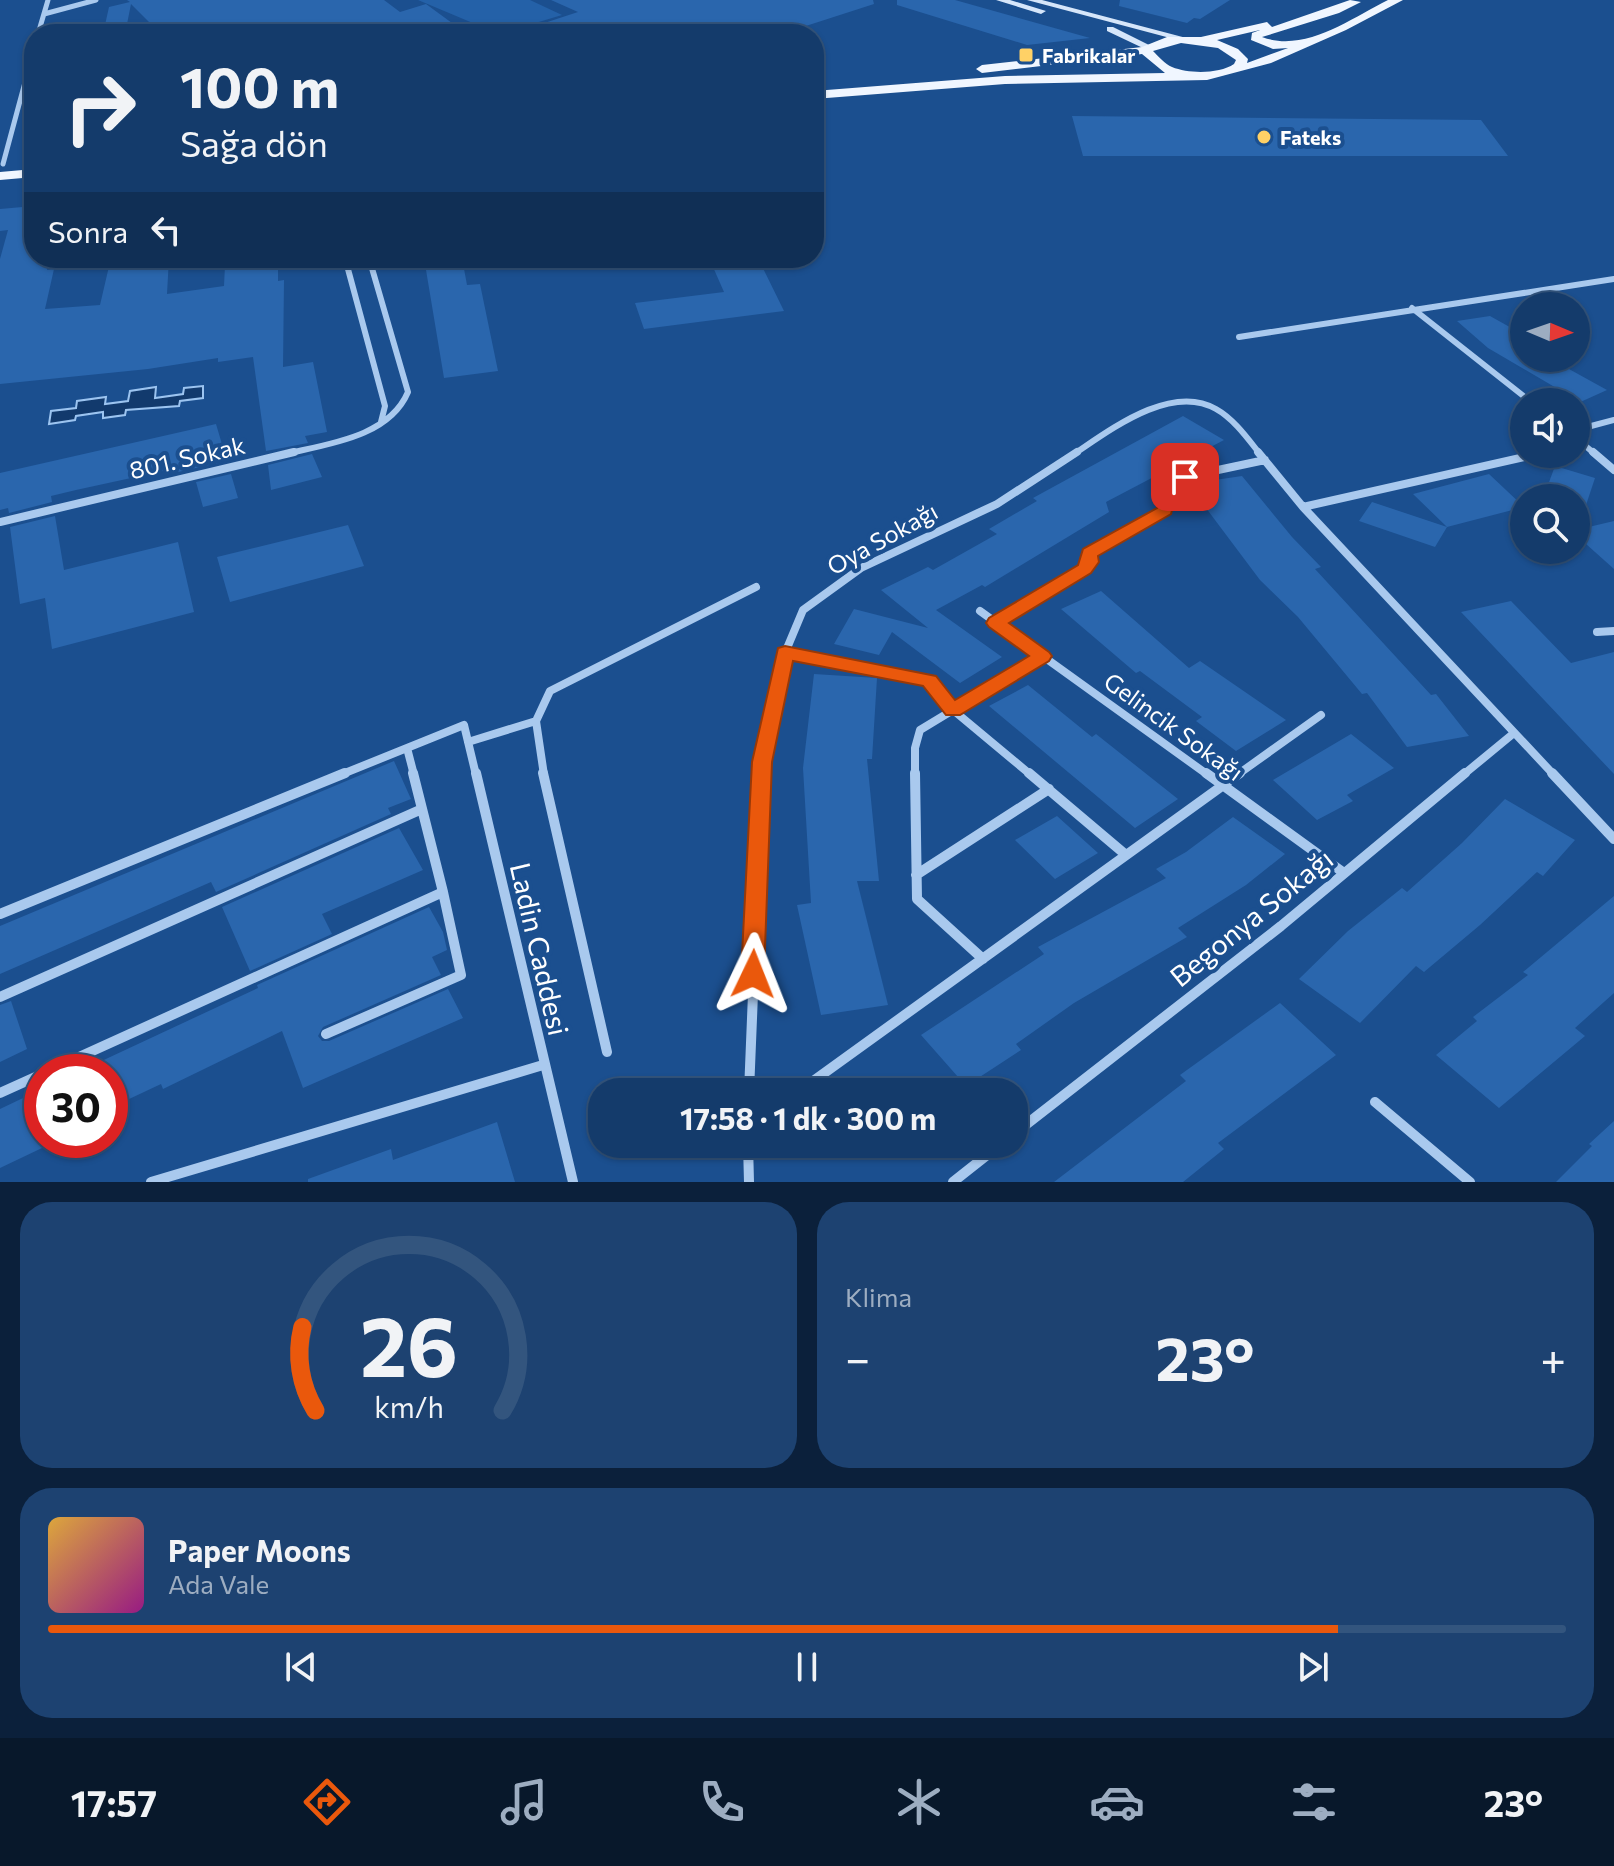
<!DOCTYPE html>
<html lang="tr">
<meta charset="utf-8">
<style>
:root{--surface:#143b6b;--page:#1d4271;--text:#f1f3f6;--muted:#9dadc1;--line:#33557e;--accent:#ea580c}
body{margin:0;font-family:Commissioner,sans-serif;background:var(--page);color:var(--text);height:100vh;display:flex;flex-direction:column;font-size:30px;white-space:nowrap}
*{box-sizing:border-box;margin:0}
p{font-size:26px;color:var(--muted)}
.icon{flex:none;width:44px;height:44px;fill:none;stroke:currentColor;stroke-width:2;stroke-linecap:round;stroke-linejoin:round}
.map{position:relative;height:1182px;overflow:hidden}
.drawer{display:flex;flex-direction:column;gap:20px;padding:20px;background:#0b203b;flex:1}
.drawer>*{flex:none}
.guide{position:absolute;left:24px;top:24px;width:800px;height:244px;border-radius:32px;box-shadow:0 2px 6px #0004,0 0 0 2px var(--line);background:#143b6b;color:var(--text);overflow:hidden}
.needle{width:52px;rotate:92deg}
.buttons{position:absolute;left:1510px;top:292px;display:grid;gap:16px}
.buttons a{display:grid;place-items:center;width:80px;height:80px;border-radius:50%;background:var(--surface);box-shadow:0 2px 6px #0004,0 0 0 2px var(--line);font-size:40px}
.speed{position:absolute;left:24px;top:1054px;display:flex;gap:16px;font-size:40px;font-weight:700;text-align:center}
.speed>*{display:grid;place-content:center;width:104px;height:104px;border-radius:50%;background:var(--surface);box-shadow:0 2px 6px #0004,0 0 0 2px var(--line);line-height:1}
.speed .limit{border:12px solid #d22;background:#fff;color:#111}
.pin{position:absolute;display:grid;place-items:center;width:68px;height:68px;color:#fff;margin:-34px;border-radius:16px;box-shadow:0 4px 12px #0006}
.me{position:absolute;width:88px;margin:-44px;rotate:2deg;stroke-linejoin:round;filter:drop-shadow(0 0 6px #0008)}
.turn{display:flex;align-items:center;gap:28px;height:168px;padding:0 24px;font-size:36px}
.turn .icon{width:104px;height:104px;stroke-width:2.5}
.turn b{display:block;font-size:56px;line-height:68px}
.then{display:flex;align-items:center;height:76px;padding:0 24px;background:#0003;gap:16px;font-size:30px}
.big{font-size:60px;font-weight:700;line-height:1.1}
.drawer .widget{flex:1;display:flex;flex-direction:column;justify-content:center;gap:12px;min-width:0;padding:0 28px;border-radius:32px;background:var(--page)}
.drawer .dial{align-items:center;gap:0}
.dial svg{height:208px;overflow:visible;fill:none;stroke:var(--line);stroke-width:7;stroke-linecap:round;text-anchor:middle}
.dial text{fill:var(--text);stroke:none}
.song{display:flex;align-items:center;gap:24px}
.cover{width:96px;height:96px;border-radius:12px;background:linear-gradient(135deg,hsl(40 70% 55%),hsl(310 70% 35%))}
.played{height:8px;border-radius:4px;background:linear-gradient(90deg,var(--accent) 85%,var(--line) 85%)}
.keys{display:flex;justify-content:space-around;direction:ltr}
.heat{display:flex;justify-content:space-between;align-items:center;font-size:44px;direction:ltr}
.drawer .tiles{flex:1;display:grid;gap:20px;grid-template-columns:1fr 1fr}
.widget:last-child{grid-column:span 2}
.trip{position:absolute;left:588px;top:1078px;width:440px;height:80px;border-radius:32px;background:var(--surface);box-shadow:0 2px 6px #0004,0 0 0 2px var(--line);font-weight:700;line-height:80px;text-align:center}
.dock{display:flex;height:128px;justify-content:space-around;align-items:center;background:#08182b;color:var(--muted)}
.dock .icon{width:56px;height:56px}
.dock .on{color:var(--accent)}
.dock b{font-size:36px;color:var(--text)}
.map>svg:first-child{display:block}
.green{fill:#2461a8}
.water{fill:#123a6d;stroke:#9cc4f0;stroke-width:2}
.building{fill:#2a66ad}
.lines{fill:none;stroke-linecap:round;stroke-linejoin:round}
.minor-far3{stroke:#a9c9ee;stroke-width:5}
.minor-far2{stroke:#a9c9ee;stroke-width:6}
.minor-far1{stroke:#a9c9ee;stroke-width:8}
.minor{stroke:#a9c9ee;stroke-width:10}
.secondary{fill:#d6e6fa;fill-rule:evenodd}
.primary{fill:#f0f6ff;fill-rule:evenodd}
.route{fill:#ea580c;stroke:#983908;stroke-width:2}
.poi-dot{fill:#ffd166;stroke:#1b4f8f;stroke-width:3}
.labels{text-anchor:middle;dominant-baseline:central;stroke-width:8;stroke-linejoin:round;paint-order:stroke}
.far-poi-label{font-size:20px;font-weight:bold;fill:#fff;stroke:#1b4f8f;text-anchor:start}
.street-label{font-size:24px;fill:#fff;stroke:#1b4f8f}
.near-street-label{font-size:28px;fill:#fff;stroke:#1b4f8f}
</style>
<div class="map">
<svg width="1614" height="1182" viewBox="0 0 1614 1182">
<rect width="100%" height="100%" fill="#1b4f8f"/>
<path class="green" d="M418,0H530L562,15L499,34Z"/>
<path class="water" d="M203,386V398L180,401L179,406L126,410L125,415L103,418V412L76,416L75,420L49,424L51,411L76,408L77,401L106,397L105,404L128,401L130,391L156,387L155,398L183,394L184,388Z"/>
<path class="building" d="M127,0H384L400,12L426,4L467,34H262L254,27L221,34H161L131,4L125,34H103L109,7L130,2Z
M551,0H873L874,4L781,34H523V30L578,12Z
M897,0H955L1090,38L1027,45L897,5Z
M1120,0H1230L1200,19L1194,18L1187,23L1119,6Z
M1072,116L1481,120L1508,156H1083Z
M34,206V258H50L47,270L54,269L45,309L100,305L110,262L116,261L117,258H169L167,294L224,286L225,265H229V258H278V281L284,280L283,367L313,362L327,432L305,436L308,443L266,451L253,357L218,362V358L148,369L0,384V259L8,230L0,231V209Z
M424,258H462L467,285L480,284L498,371L444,378Z
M709,258H758L784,311L644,329L635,303L724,292Z
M1490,316L1524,335V358H1549L1607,390L1576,404L1572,402L1553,391L1558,389L1488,348L1457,321Z
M1183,416L1224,440L1106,502L1109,512L985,587L982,585L936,610L1002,657L960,683L892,632L879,655L834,644L854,609L928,628L881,590L928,567L933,570L997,534L989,529L1037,501L1033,498Z
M216,424L227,461L178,472L177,468L76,490L51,496L52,502L9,513L8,508L0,510V473Z
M312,454L322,477L271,490L268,465Z
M1555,466L1595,478L1586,505L1576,502V498L1545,493Z
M231,474L238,498L203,507L196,482Z
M1489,474L1524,507L1447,527L1413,494Z
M1242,476L1292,537L1321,567L1315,569L1431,695L1436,694L1469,736L1407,747L1367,693L1362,694L1298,617L1260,580L1188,484Z
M1372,502L1447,527L1435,547L1359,521Z
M55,516L64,570L178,542L194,612L52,649L45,598L20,604L10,527Z
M1614,521V569L1576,535V530Z
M348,525L364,566L230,602L217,557Z
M1101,591L1189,668L1200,661L1286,720L1236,751L1196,721L1202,717L1140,671L1136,673L1061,609Z
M1511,601L1571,663L1614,652V774L1461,612Z
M814,674L877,678L872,759H867L879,881H857L888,1005L821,1015L797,905L811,903L803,768Z
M1028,685L1092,737L1096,734L1178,799L1135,828L989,706Z
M1351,734L1394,768L1347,795L1353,801L1317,820L1273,780Z
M394,761L411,799L388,808L391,814L216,892L211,882L0,974V926Z
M1505,799L1575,840L1543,876L1537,872L1480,925L1424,972L1416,966L1360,1023L1299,979L1348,931L1402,888L1407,892L1462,843Z
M1057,816L1098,853L1055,879L1015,840Z
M1233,817L1285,854L1246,885L1178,928L1187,937L1074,1003L1016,1044L1021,1050L966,1086L921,1035L1044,954L1038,947L1166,878L1156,869L1186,852Z
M399,828L423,870L322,914L332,934L250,971L222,907Z
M1614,896V993L1575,1028L1585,1036L1499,1108L1436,1055L1477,1021L1473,1017L1528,975L1523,972Z
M429,907L443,932L447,950L432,957L441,975L323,1027L318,1036L322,1041H329L448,989L463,1018L303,1088L282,1031L163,1089L161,1084L110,1108V1072H78L258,988L257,985Z
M11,1001L27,1049L0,1062V1005Z
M1280,1003L1336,1055L1218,1143L1224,1149L1183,1182H1054L1186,1081L1180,1075Z
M42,1089V1148L0,1168V1109Z
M1614,1121V1182H1556L1592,1146L1589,1144Z
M497,1122L515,1182H308V1179L391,1149L393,1160Z"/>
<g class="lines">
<path class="minor-far3" d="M44,14L96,0
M38,34L48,0
M3,164L34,49"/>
<path class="minor-far2" d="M345,258L385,406L381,422
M1412,308L1531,402
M1239,337L1614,279
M1576,430L1614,420
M1576,438L1595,454
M285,454C328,444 389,437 408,392L369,258
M1074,454C1110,430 1171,383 1216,409C1234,419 1248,439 1260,454"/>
<path class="minor-far1" d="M1258,452L1303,507
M1593,452L1614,470
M1538,454L1303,507L1554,775
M0,522L294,452
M980,611L1208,775
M995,623L1084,569L1090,562L1089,553L1165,510L1171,484L1185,477L1265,460
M1597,632L1614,631
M785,653L929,681L953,710L1031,775
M536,721L544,775
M468,742L536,721L550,691L756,587
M407,748L414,775
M340,775L464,725L476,775
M761,775L785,653L803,610L861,568L997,504L1077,452
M915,775V748L920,730L1042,656
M1237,775L1321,715
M1463,775L1514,733"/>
<path class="minor" d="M413,773L443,892
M476,773L573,1182
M543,773L607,1052
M915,773L917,899L983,959
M1029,773L1126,855
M1206,773L1344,873
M1552,773L1614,839
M916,875L1049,789
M0,914L345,773
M0,997L422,809
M46,1072L443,892L461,975L326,1034
M749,1092L762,773
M798,1092L1240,773
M0,1093L42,1074
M1375,1102L1470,1182
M1014,1134L1281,926L1465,773
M748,1144L749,1182
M151,1182L543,1065
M953,1182L1001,1144"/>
<path class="secondary" d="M996,0H1010L1046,11L1041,14Z
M1027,0H1042L1194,40L1189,43Z
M1107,27H1113L1153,47L1145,49L1107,31Z"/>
<path class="primary" d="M1350,0L1361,2L1339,13L1262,37C1305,53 1350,19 1388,0H1403L1346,30L1271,63L1207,80L1005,84L814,99V91L1005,76L1165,73L1142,54L982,73L976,69L982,65L1142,47L1167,37H1201L1267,22L1272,27ZM1260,30L1252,33L1251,40L1273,49L1288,48L1247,63L1248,59L1238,49L1217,40ZM1181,43L1218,48L1236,60L1234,64C1219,74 1189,74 1172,67C1165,64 1158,56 1153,51Z
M34,169V177L0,180V172Z"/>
</g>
<path class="route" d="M1185,472L1194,477L1179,487L1171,514L1098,556L1099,562L1091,573L1009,623L1049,652L1052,656L1049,661L960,715H946L923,686L793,661L772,762L764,974L761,980L753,983L744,980L741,974L752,762L778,648L785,646L936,676L955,700L1029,656L989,627L986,623L989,618L1078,565L1083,549L1157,508L1165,480Z"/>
<g class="poi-dot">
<rect x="1018" y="47" width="16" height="16" rx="4"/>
<circle cx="1264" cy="137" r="8"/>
</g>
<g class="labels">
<g class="far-poi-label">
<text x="1042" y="55">Fabrikalar</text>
<text x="1280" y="137">Fateks</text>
</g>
<g class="street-label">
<text transform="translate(187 457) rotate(-13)">801. Sokak</text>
<text transform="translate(882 538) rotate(-29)">Oya Sokağı</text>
<text transform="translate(1174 726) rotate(36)">Gelincik Sokağı</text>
</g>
<g class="near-street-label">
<text transform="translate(1251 917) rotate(-39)">Begonya Sokağı</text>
<text transform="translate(540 949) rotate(77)">Ladin Caddesi</text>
</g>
</g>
</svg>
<div class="buttons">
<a><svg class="needle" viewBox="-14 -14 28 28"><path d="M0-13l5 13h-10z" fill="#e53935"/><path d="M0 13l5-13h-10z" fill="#9dadc1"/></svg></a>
<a><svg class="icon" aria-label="sound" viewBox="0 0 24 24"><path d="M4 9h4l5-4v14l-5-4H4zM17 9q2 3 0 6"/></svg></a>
<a><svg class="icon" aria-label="search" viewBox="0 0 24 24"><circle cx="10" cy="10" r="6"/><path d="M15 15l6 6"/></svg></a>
</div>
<div class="speed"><div class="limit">30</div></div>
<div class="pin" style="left:1185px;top:477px;background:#d93025"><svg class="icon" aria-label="arrive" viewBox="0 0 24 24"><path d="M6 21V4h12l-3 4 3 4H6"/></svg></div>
<svg class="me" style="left:753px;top:974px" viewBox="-20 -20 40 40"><path d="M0-17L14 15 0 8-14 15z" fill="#ea580c" stroke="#fff" stroke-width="4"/></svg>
<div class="trip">17:58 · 1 dk · 300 m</div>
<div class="guide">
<div class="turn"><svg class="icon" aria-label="right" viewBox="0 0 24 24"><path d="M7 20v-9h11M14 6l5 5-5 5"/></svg><div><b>100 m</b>Sağa dön</div></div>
<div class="then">Sonra<svg class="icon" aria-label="left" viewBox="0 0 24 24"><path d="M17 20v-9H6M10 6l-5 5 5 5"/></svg></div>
</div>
</div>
<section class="drawer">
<div class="tiles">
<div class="widget dial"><svg viewBox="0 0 100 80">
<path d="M14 69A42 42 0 1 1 86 69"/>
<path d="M14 69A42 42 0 0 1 9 37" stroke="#ea580c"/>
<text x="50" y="56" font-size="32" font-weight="700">26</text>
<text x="50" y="72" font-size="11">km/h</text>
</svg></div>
<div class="widget"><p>Klima</p>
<div class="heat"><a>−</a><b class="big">23°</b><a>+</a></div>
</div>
<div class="widget">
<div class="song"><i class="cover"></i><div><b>Paper Moons</b><p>Ada Vale</p></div></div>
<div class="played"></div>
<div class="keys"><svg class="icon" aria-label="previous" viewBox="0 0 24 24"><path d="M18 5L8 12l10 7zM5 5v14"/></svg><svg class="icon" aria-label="pause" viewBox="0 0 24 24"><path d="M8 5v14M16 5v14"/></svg><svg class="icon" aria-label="next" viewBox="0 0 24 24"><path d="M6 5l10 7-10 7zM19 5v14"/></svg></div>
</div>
</div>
</section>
<nav class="dock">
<b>17:57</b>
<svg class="icon on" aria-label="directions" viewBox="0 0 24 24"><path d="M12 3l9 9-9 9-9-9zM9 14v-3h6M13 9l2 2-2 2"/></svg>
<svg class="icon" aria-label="music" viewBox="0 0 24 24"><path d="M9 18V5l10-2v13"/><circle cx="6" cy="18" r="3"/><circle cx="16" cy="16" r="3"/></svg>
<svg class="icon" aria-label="phone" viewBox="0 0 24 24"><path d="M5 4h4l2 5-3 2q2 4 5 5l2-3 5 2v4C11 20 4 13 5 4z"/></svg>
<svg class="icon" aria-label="climate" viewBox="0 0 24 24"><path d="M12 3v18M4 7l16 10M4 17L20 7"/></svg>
<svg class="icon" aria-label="car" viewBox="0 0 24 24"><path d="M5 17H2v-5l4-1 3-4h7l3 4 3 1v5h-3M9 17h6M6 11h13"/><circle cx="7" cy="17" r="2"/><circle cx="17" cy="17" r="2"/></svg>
<svg class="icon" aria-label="filters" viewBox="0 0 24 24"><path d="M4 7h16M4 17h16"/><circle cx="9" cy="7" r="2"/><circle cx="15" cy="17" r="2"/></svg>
<b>23°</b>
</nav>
